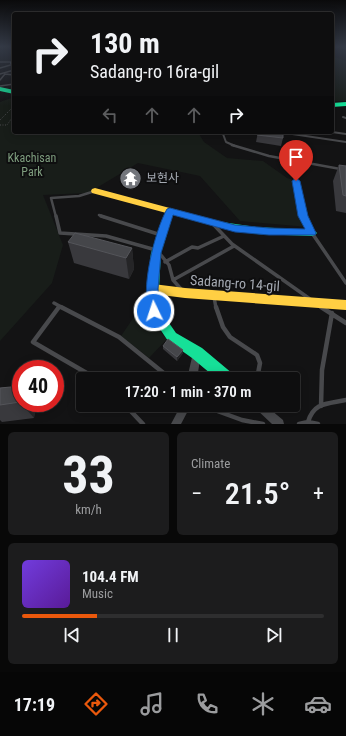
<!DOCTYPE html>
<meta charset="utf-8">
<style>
:root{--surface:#0e0e0f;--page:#1c1c1d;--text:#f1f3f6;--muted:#9b9c9e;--line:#2e2e2f;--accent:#ea580c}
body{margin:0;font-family:"Roboto Condensed","Noto Sans KR",sans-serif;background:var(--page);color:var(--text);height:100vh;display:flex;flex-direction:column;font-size:15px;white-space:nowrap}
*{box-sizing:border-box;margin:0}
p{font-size:13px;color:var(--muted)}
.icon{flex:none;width:22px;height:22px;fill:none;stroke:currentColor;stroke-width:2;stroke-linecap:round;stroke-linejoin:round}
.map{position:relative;height:424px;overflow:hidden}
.sheet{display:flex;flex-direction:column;gap:8px;padding:8px;background:#080808;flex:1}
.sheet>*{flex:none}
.top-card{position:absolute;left:12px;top:12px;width:322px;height:122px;border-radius:4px;box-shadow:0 2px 10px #0003,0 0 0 1px var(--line);background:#0e0e0f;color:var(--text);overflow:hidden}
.speed{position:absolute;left:12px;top:360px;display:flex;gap:8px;font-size:20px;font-weight:700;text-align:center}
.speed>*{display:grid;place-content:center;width:52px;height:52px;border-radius:50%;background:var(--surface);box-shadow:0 2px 10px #0003,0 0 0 1px var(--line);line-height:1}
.speed .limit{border:6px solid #d22;background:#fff;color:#111}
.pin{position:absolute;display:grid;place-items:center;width:34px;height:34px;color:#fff;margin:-41px -17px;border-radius:50% 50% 50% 0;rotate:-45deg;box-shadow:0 0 4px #0007}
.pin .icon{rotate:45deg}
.me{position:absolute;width:44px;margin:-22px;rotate:356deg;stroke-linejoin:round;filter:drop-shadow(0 0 3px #0008)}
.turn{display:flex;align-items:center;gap:14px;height:84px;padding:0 12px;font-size:18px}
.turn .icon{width:52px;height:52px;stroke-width:2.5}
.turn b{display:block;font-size:28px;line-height:34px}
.lanes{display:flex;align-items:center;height:38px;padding:0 12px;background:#0003;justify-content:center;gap:20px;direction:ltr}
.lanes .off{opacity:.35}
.big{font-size:30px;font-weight:600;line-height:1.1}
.sheet .tile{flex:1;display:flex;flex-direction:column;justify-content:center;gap:6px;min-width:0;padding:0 14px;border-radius:6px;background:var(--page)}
.sheet .dial{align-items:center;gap:0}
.dial b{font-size:52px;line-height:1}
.song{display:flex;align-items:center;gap:12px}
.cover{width:48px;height:48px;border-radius:6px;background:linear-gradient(135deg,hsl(260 70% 55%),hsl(270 70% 35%))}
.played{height:4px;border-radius:2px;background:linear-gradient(90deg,var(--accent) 25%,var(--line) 25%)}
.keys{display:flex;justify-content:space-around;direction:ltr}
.heat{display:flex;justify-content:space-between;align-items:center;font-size:22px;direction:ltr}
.sheet .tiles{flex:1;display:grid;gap:8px;grid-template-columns:1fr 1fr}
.tile:last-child{grid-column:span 2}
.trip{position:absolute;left:76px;top:372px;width:224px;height:40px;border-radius:4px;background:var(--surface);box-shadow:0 2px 10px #0003,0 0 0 1px var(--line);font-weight:600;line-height:40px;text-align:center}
.tab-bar{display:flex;height:64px;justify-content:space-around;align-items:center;background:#060606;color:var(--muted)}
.tab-bar .icon{width:28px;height:28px}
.tab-bar .current{color:var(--accent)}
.tab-bar b{font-size:18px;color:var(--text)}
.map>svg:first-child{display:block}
.green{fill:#181d19}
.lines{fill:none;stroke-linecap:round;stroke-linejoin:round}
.path{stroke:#494a4d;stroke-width:1;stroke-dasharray:1 1.5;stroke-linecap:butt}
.lane-far4{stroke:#48494c;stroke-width:1.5}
.lane-far3{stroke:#48494c;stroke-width:2}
.lane-far2{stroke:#48494c;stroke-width:2.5}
.lane-far1{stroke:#48494c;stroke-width:3.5}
.lane{stroke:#48494c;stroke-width:4.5}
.street{fill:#48494c;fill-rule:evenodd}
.fast{fill:#16e098;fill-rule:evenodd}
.slow{fill:#ffcf43;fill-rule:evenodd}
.wall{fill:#39393d}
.shaded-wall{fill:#252527}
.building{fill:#45464a;stroke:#54555a}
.route{fill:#1a73e8;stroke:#114b97}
.labels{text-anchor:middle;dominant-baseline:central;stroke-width:4;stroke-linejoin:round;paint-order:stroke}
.park-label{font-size:12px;fill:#7e9d7e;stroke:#0e0e0f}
.poi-label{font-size:12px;fill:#a5aab3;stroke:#0e0e0f;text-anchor:start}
.near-street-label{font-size:14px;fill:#a5aab3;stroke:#0e0e0f}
</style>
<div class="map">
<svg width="346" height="424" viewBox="0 0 346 424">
<rect width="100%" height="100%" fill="#131314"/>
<path class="green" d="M332,56L346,61V101H332Z
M14,97V132H193L199,134L204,142L227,158L263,161L287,178L296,181L308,227L240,221L200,176L138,163L88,193L43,195L63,245L52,283L0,341V102Z
M150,313L162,334L167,339L149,358L121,336L136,314Z"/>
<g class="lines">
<path class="path" d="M335,47L346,49
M0,120L14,106
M0,125H7L14,115"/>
<path class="lane-far4" d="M0,62H14
M0,68L14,64
M0,74L14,70
M0,80L5,74L14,75
M0,86L14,84"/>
<path class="lane-far3" d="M343,117L346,118
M216,132L223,134L226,142L235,146
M279,132L346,142
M332,132L346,134"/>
<path class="lane-far2" d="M232,145L269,156L346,170
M296,162L294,175L303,217
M99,215L104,217
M56,217L51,198L79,196L95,191"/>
<path class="lane-far1" d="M56,216L60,233L106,236L156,250
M101,216L161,235
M303,216L312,233L346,283
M212,223L232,244L310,299
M160,254L169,265L173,280L181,289
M165,262L192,247L198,248L224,236
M173,280L234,246
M214,297L216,308
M54,303L63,308
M58,308L59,306"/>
<path class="lane" d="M59,307L33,342L97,379
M61,307L119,337L171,379
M216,307L223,327L230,337L257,355L260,363L257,379
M321,307L346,323
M125,405L143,424
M201,405L242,420L263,424
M321,406L322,370L332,313
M308,422L318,424
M299,424L308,422C314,402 327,404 346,400"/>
<path class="street" d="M197,349L200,350L201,353L197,379H187L193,353L194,350Z
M181,405H191L181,424H171Z
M253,405H265L283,420L284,424H272L255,408Z"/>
<path class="fast" d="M0,87L14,90V94L0,91Z
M346,102V106L332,107V103Z
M170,208L174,211L161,253L159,289L160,310L176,333L202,348L233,374L235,379H217L192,358L168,341L148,311L147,289L151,253L166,211Z
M222,222L256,227L312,230L315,231L317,233L315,235L312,236L256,234L219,227L217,225L219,223Z"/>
<path class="slow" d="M95,188L222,222L227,225L222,228L92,193L91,191L92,189Z
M153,284L185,288L346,300V310L185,298L153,294L149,292L147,289L149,286Z"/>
</g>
<path class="wall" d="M14,59V73H13L10,63Z
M14,73V86L11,76Z
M258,132L283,138L281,146L256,142Z
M339,165L345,166L346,165V213L336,211L333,181Z
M122,175L138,177L131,183L122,179Z
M68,242L132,248L134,269L129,279L74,263Z
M163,346L183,350V353L177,361L163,349Z
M21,386V403H36L34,418L2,422L0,420V388Z"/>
<path class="shaded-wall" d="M138,173V177L131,183V179Z
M132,248L134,269L129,279L126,258Z
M183,350V353L177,361V357Z
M21,403H36L34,418Z"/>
<path class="building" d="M14,59V65L10,63Z
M14,73V79L11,76Z
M258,132H283V138L257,135Z
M339,165L346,166V196L343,195Z
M130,168L138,173L131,179L122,175Z
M75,233L132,248L126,258L68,242Z
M168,339L183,350L177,357L163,346Z
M21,386V399L20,402L0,405V388Z"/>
<linearGradient id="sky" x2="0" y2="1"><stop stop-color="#0a0a0b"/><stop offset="0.44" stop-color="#333945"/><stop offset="1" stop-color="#333945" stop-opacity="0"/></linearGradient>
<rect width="346" height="106" fill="url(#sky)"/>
<path class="route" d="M296,178L300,181L308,216L316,233L315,235H269L235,232L173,215L161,253L158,289L160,311L158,315L154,317L150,315C139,292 155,230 167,209L170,208L235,225L269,228L305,229L298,216L292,181Z"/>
<defs>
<symbol id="temple-disc" viewBox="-11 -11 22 22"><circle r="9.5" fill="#72757b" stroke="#0e0e0f"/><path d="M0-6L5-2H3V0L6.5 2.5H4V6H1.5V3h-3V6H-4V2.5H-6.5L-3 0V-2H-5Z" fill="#fff"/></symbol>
</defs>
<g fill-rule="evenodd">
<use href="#temple-disc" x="118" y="166" width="25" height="25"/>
</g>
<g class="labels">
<g class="park-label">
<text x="32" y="158">Kkachisan<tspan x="32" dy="14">Park</tspan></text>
</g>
<g class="poi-label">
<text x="146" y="178">보현사</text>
</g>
<g class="near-street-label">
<text transform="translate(235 283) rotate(4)">Sadang-ro 14-gil</text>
</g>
</g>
</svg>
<div class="speed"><div class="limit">40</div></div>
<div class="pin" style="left:296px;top:181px;background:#d93025"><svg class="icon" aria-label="arrive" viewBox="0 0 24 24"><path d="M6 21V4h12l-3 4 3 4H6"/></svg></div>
<svg class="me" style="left:154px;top:311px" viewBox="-20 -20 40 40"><circle r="17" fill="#1a73e8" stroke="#fff" stroke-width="3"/><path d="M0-11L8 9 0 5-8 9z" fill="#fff"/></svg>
<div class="trip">17:20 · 1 min · 370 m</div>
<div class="top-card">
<div class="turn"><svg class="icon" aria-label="right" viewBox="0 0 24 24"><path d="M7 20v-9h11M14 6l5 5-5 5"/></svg><div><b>130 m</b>Sadang-ro 16ra-gil</div></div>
<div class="lanes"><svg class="icon off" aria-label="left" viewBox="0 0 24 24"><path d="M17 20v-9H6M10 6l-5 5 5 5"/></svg><svg class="icon off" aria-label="ahead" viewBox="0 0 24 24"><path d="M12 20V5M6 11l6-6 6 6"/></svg><svg class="icon off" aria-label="ahead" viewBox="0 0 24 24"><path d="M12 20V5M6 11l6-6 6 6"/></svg><svg class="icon" aria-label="right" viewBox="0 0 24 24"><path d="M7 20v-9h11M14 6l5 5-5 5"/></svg></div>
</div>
</div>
<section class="sheet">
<div class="tiles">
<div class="tile dial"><b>33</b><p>km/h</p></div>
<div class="tile"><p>Climate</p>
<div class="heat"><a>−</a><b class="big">21.5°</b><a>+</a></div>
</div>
<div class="tile">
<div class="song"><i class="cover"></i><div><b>104.4 FM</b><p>Music</p></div></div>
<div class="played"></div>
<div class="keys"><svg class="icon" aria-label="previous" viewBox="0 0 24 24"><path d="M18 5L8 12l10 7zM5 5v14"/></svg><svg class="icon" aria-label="pause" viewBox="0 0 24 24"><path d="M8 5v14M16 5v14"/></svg><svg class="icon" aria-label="next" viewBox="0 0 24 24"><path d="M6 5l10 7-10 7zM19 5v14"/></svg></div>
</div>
</div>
</section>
<nav class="tab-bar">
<b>17:19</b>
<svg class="icon current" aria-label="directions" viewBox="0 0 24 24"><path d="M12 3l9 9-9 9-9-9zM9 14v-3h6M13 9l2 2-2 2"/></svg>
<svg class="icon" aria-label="music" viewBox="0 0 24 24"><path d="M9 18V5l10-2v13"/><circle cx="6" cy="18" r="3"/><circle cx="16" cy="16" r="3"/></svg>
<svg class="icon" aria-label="phone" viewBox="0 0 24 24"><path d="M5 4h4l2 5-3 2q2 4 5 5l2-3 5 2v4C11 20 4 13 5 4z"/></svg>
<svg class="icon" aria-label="climate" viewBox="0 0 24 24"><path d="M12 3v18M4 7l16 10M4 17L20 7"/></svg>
<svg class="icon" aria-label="car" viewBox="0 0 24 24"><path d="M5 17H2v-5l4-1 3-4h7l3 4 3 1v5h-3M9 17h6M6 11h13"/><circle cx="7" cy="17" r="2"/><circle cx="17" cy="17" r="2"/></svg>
</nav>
